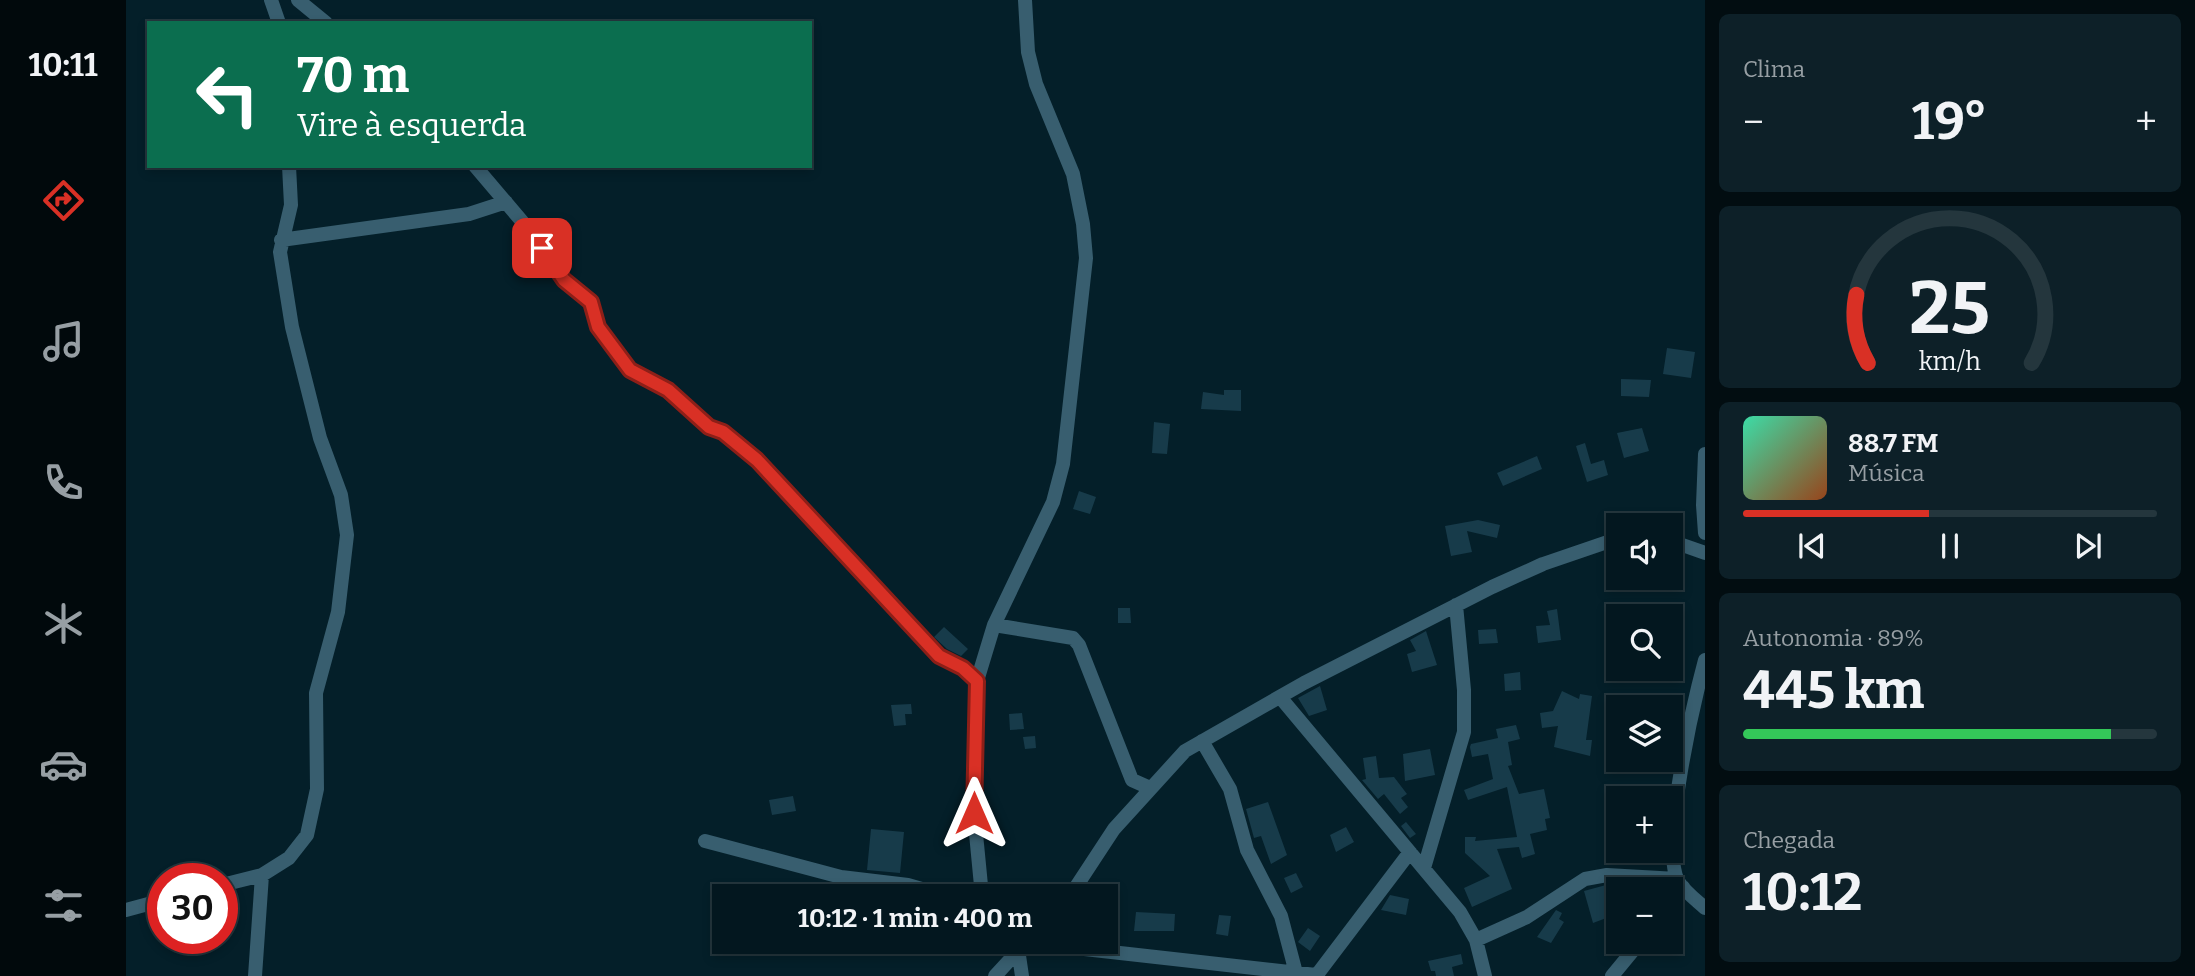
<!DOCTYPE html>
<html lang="pt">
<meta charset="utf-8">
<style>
:root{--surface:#03171f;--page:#0d2028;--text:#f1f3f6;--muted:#979fa4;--line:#24363d;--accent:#d93025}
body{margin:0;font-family:Bitter,serif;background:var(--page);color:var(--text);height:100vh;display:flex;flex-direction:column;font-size:26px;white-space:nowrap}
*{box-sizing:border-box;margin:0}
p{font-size:23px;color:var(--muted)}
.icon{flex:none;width:38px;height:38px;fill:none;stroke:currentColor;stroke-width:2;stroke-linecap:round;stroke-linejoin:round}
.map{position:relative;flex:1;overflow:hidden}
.drawer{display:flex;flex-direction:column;gap:14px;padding:14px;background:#020d11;width:490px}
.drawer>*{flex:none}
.banner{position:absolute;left:21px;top:21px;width:665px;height:147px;border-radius:0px;box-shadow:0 4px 10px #0003,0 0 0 2px var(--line);background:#0b6e4f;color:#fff;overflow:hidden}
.tools{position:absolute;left:1480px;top:513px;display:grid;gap:14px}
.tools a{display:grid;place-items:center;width:77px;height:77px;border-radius:0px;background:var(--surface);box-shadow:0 4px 10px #0003,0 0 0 2px var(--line);font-size:35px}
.speed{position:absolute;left:21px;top:863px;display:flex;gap:14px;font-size:35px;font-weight:700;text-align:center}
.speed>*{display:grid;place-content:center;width:91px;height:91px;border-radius:50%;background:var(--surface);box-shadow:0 4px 10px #0003,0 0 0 2px var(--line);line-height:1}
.speed .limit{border:10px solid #d22;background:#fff;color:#111}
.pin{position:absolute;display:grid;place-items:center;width:60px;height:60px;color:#fff;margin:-30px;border-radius:14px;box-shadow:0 4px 10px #0006}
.me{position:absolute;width:77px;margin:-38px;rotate:0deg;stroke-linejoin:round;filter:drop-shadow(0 0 5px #0008)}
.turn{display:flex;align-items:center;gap:24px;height:147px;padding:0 35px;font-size:32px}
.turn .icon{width:91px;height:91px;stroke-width:2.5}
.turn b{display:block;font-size:49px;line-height:60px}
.big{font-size:52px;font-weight:700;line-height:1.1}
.drawer .widget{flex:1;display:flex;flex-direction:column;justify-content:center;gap:10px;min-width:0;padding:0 24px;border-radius:10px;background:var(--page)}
.drawer .dial{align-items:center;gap:0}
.dial svg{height:182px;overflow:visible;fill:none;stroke:var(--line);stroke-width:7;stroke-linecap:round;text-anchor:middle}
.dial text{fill:var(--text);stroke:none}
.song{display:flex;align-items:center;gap:21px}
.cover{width:84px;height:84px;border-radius:10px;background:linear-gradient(135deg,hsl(160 70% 55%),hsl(20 70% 35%))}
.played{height:7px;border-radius:4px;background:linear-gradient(90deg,var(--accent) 45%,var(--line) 45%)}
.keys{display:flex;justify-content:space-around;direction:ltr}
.heat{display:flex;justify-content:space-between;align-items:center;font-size:38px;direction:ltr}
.charge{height:10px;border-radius:5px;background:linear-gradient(90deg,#34c759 89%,var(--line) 0)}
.trip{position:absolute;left:586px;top:884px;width:406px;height:70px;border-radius:0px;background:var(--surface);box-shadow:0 4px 10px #0003,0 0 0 2px var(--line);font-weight:700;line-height:70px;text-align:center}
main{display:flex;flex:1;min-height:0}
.tab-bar{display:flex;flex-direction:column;width:126px;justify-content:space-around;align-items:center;background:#01090c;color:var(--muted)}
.tab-bar .icon{width:49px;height:49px}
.tab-bar .on{color:var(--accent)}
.tab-bar b{font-size:32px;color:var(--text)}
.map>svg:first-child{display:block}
.building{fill:#173b4a}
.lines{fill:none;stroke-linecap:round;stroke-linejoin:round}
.minor{stroke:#385e6f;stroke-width:14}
.route-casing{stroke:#8d1f18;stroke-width:18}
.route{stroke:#d93025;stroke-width:12}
</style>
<main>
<nav class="tab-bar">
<b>10:11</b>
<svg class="icon on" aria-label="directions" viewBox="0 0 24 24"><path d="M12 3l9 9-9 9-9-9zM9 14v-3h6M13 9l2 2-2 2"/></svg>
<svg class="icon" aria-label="music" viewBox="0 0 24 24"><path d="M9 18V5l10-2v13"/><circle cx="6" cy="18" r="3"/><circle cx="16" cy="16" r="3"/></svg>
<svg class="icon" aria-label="phone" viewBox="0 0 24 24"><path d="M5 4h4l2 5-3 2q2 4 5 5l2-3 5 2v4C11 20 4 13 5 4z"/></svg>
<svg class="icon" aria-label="climate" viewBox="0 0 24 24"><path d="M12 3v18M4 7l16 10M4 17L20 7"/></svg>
<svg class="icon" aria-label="car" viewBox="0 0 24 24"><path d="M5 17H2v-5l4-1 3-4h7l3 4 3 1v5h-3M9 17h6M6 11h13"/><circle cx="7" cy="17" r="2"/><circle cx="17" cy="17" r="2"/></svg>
<svg class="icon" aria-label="filters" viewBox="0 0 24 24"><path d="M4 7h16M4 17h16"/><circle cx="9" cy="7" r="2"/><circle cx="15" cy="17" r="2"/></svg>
</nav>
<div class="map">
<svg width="1579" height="976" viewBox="0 0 1579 976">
<rect width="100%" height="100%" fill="#041f29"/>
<path class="building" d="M1541,348L1569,352L1565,378L1537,374Z
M1495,379L1525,380L1523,397L1495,396Z
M1098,390H1115V411L1075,409L1077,392L1098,395Z
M1028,422L1044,424L1041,454L1026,453Z
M1516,428L1523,451L1498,458L1491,433Z
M1459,443L1465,464L1478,460L1482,475L1461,482L1450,446Z
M1411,456L1416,469L1377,486L1371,473Z
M953,491L970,497L964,514L947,509Z
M1352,520L1374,525L1371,538L1341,531L1346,552L1325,556L1319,526Z
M992,608H1004L1005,623H992Z
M1431,609L1435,640L1412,643L1410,626L1424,625L1421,611Z
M818,627L842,649L835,656L821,649L808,637Z
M1370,629L1372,643L1353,644L1352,630Z
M1300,631L1311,665L1286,672L1281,654L1290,651L1284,640Z
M1394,672L1395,690L1379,691L1378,674Z
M1194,686L1201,710L1183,716L1172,698Z
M1436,691L1453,699L1454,694L1466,696L1460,740H1466L1464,756L1428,747L1432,726L1416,728L1414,713L1427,711Z
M785,704L786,714H779L780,725L768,726L765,705Z
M896,713L898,729L884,730L883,714Z
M1390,725L1394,739L1382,742L1386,765L1382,766L1393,794L1418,789L1424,818L1419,819L1421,830L1404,834L1409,854L1396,858L1393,847L1371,849L1386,889L1346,907L1338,888L1364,876L1339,853V837H1350L1349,841L1391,837L1381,787L1342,800L1338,790L1367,779L1362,754L1346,757L1344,747L1345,744L1372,738L1370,729Z
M909,736L910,748L899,749L897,737Z
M1304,749L1309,775L1279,781L1277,754Z
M1250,756L1253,778L1268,777L1281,794L1275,798L1282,807L1274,814L1258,794L1252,799L1236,780L1240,779L1237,758Z
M667,796L670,811L646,815L643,800Z
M1142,802L1161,855L1145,864L1135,836L1128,838L1120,809Z
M1280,822L1290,834L1284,838L1275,826Z
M1220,827L1228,842L1210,852L1204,835Z
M745,829L778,832L774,873L741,870Z
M1170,873L1177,887L1165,893L1158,878Z
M1480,885L1491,914L1467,923L1458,891Z
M1264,895L1283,899L1280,915L1255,910Z
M1430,910L1436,913L1433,919L1438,922L1425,943L1411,937Z
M1010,912L1049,914L1048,931H1008Z
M1093,915L1105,916L1102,936L1090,934Z
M1182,928L1194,936L1184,951L1172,942Z
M1335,954L1337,964L1326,967L1328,976H1310L1309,971H1305L1302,961Z"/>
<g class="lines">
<path class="minor" d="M145,0L153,23
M172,0L200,23
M349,166L405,232L438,280L465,302L472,327L504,370L542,390L583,427L597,432L631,460L813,656L837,668L851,681
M155,240L343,214L380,202
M1579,454L1577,505L1579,533
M1545,541L1579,553
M868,625L947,638L953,645L1006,780L1024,788
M1579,660C1568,701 1534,846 1552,881C1558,891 1570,900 1579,908
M1154,697L1334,912L1350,940L1359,976
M1076,741L1104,789L1121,850L1155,916L1170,973
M579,841L715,877L782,885L820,896
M1298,868L1338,732V690L1330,605
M96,885L136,875L163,858L181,835L191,789L190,693L212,612L221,535L215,495L194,438L166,327L154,252L165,205L163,166
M856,896L848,813L851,681L868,625L927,502L937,464L960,258L957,224L947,174L910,84L902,52L899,0
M944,896L988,829L1059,751L1178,683L1366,587L1417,564L1493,538
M1545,902L1557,887
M0,910L37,900
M1350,940L1401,917L1459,879L1481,875L1551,879
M891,942L896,976
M896,942L1190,975
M129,976L136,875
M869,976L892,951
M1190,976L1284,852
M1486,976L1514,942"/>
</g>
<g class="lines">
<defs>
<path id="route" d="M416,248L438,280L465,302L472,327L504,370L542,390L583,427L597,432L631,460L813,656L837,668L851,681L848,813"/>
</defs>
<use href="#route" class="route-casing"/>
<use href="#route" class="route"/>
</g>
</svg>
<div class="tools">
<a><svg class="icon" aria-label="sound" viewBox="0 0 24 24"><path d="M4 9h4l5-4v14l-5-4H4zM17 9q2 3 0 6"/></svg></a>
<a><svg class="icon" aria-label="search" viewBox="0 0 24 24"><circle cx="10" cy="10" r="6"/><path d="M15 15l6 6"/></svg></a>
<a><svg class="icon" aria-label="layers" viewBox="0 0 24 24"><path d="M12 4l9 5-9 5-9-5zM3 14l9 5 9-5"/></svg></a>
<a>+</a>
<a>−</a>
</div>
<div class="speed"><div class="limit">30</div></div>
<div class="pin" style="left:416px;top:248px;background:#d93025"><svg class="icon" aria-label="arrive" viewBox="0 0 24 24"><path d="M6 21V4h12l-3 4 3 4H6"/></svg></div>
<svg class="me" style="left:848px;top:813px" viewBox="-20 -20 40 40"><path d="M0-17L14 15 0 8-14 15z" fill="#d93025" stroke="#fff" stroke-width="4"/></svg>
<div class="trip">10:12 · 1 min · 400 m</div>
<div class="banner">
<div class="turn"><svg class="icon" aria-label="left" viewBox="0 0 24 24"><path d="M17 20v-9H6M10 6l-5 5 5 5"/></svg><div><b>70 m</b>Vire à esquerda</div></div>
</div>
</div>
<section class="drawer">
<div class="widget"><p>Clima</p>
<div class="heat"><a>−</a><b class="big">19°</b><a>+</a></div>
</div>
<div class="widget dial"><svg viewBox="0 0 100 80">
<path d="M14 69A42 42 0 1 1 86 69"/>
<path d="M14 69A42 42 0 0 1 9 39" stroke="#d93025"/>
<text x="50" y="56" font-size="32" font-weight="700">25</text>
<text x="50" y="72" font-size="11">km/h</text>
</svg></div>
<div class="widget">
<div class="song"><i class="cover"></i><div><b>88.7 FM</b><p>Música</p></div></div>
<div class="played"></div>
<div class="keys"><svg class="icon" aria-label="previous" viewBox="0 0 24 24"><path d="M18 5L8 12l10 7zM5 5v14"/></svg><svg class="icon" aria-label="pause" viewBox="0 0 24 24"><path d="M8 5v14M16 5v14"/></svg><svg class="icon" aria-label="next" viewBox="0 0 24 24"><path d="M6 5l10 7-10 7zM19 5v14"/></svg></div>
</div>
<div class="widget"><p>Autonomia · 89%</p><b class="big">445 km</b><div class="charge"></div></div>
<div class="widget"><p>Chegada</p><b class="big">10:12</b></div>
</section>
</main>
